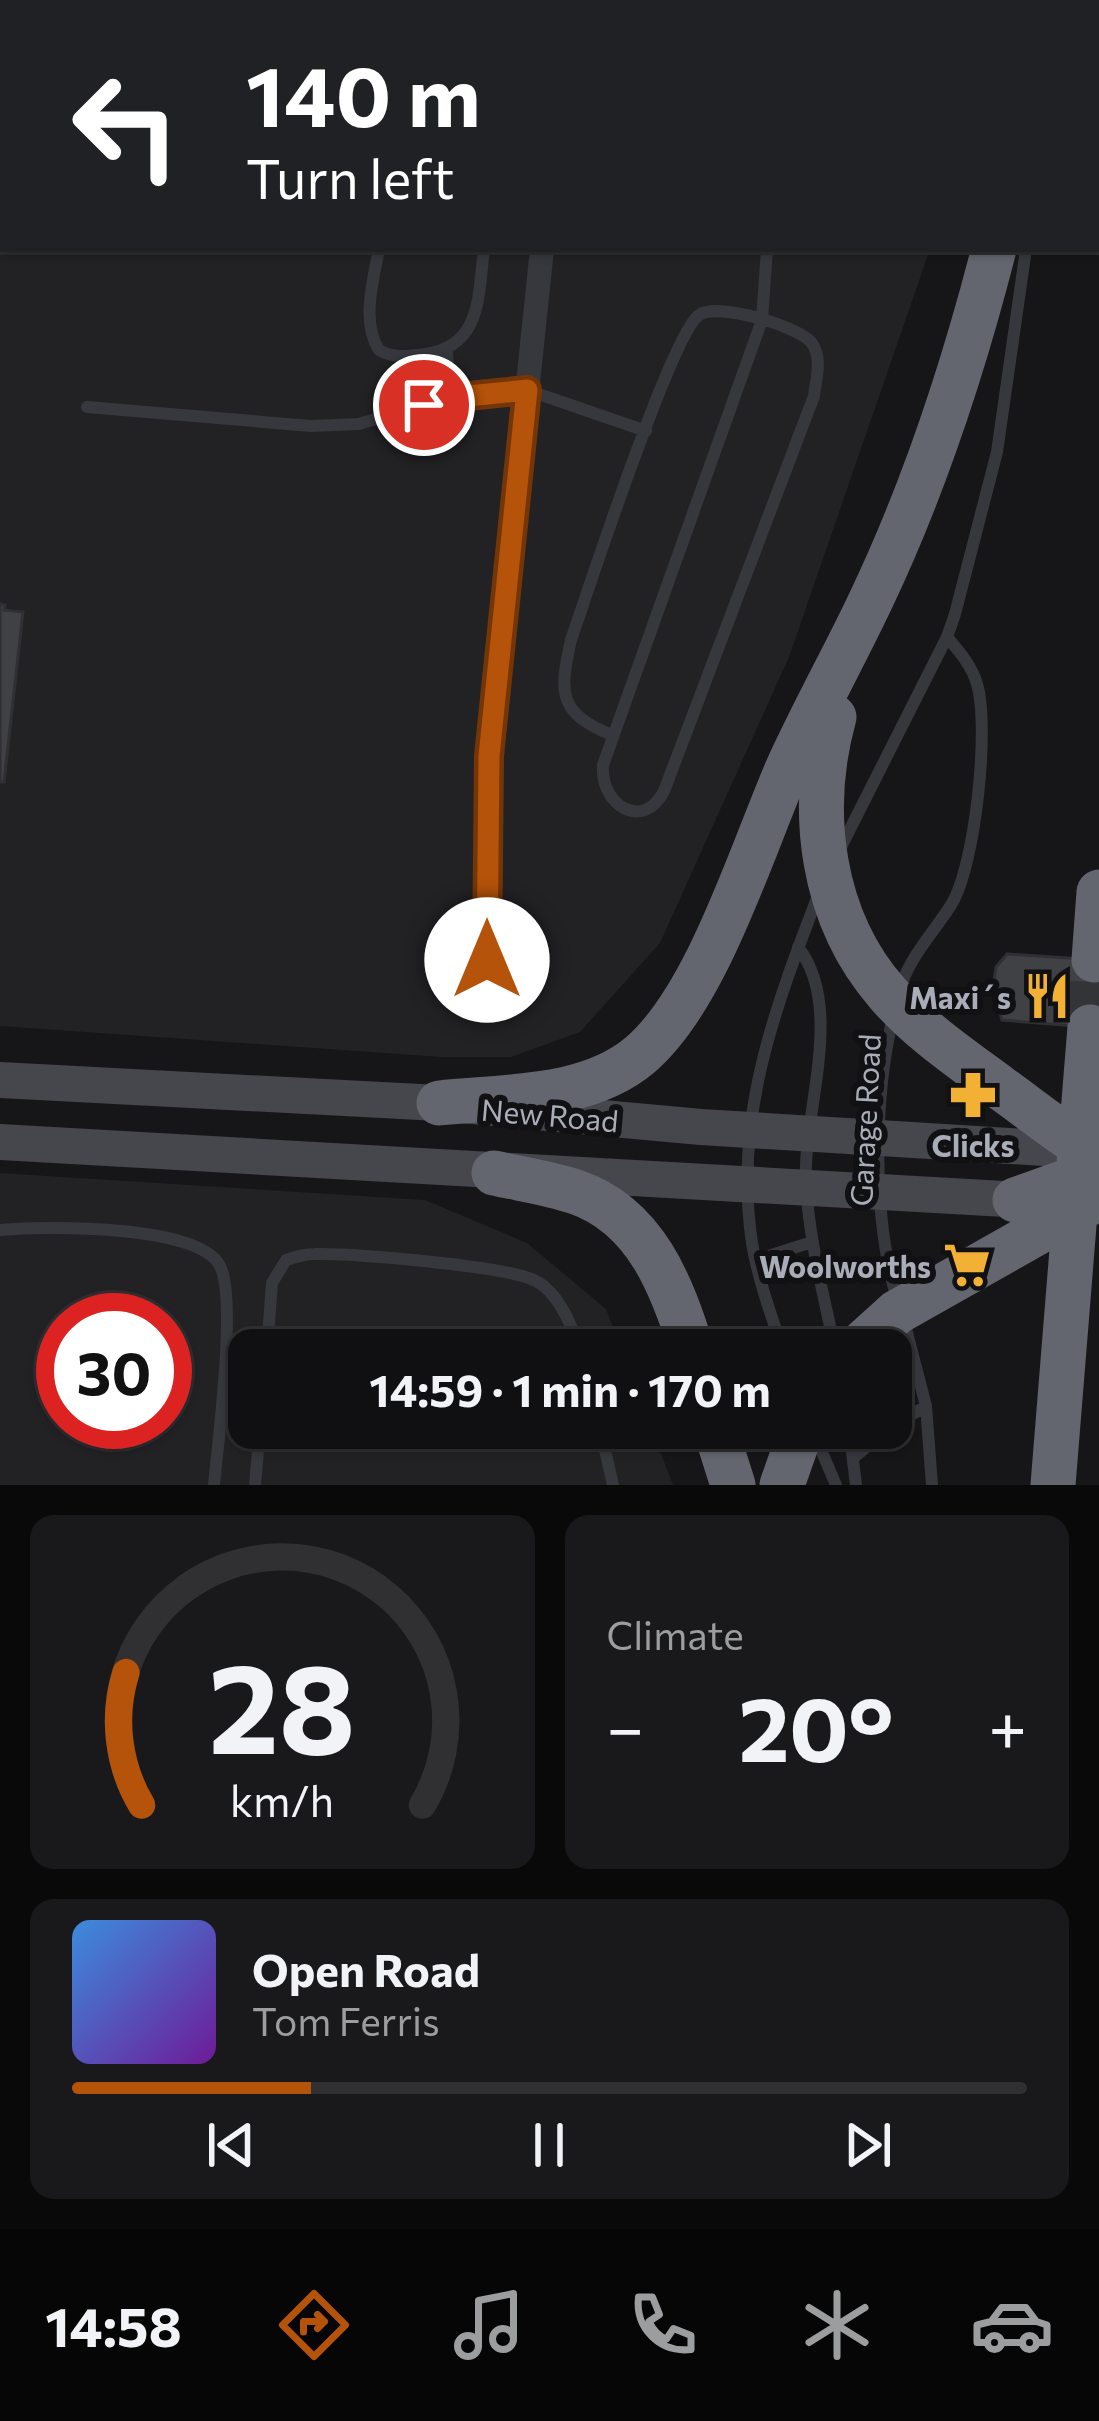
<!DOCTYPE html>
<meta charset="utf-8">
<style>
:root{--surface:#101012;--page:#19191b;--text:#f1f3f6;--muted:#9c9d9f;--line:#303032;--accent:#b45309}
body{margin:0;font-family:Commissioner,sans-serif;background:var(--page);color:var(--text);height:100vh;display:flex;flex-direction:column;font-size:45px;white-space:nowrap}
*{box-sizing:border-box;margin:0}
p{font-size:39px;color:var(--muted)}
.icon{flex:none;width:66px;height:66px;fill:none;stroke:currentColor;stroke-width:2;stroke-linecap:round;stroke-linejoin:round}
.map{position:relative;height:1485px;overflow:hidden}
.drawer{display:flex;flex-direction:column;gap:30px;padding:30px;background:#09090a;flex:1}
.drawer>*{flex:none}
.top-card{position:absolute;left:0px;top:0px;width:1101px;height:252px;box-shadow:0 3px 9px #0004,0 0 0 3px var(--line);background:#202124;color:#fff;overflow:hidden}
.speed{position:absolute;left:36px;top:1293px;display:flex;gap:24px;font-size:60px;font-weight:700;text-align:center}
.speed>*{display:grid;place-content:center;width:156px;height:156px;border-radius:50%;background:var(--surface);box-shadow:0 3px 9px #0004,0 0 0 3px var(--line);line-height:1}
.speed .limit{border:18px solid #d22;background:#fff;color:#111}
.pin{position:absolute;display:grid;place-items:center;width:102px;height:102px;color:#fff;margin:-51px;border:6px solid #fff;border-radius:50%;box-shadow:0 3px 12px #0007}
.me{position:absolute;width:132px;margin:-66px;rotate:0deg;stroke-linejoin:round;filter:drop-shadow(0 0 9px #0008)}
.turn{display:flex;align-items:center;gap:42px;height:252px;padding:0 48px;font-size:54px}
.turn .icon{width:156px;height:156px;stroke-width:2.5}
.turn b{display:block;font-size:84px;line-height:102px}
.big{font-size:90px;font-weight:700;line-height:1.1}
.drawer .widget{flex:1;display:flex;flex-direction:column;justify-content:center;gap:18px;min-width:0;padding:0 42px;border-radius:24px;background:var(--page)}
.drawer .dial{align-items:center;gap:0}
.dial svg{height:312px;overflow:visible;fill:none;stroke:var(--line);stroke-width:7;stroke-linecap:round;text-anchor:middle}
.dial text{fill:var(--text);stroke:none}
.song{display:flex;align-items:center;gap:36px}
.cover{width:144px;height:144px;border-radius:18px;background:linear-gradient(135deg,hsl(210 70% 55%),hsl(280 70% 35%))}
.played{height:12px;border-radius:6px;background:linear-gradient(90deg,var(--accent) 25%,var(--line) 25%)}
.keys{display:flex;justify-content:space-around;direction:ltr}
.heat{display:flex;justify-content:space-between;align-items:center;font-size:66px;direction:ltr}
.drawer .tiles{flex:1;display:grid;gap:30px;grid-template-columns:1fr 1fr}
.widget:last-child{grid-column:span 2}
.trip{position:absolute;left:228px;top:1329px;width:684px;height:120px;border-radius:24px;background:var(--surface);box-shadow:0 3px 9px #0004,0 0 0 3px var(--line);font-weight:700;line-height:120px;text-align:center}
.dock{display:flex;height:192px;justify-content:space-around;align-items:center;background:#060607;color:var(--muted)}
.dock .icon{width:84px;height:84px}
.dock .selected{color:var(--accent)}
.dock b{font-size:54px;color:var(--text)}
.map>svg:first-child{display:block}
.built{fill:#222225;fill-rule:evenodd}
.building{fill:#404145;stroke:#303034;stroke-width:3}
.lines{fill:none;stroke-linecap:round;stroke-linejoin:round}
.highway-tunnel{stroke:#333438;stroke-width:45;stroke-dasharray:45 22;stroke-linecap:butt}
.lane{stroke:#37383d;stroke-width:12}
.street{stroke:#37383d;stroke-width:24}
.secondary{stroke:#45474d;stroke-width:36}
.highway{stroke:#63666e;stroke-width:45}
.route-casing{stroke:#753606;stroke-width:30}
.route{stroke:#b45309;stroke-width:21}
.labels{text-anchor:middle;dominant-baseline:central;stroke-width:12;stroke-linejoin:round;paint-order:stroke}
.poi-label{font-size:30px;font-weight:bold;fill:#a8adb8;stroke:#111113;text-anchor:end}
.street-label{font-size:30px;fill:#a8adb8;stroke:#111113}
</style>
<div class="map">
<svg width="1099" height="1485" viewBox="0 0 1099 1485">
<rect width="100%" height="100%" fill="#161618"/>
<path class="built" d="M0,0H995L3,3V249H930L789,657L660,943L580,1032L511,1057H441L0,1026Z
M0,1173L425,1200L527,1243L606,1309L622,1350H249V1428H651L673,1485H0ZM63,1320H165V1422H63Z"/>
<path class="building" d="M0,604L5,605L4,610L23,612L4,782H0Z
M1007,954L1099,960V1028L1002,1020L993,986L996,967Z"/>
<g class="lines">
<path class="highway-tunnel" d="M1090,1027L1094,960"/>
<path class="lane" d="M564,0L569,3
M161,3V0
M501,3V0
M754,3L755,0
M902,3L903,0
M379,249C373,281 361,322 379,350C395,359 408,356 425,354C482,346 478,296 484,249
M447,351L449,397
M87,407L311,426L359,424L449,397L527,390L646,431
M612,735C558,713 559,693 571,640C588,591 671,335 699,315C718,302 797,326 811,342C823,357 816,379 814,396L664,791C643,832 600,805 603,765L762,320L767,249
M841,847L947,637L955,614L997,452L1026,249
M798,947C846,1009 802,1113 806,1184C809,1241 824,1295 835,1350
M899,993C908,958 932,935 951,905C975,867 990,728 977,684C972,666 959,651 947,637
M894,1013C873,1098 872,1218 898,1302
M0,1230C44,1226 199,1224 220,1266C237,1299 218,1441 214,1485
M756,1260L812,1242
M904,1321L926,1406L932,1485
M267,1350L272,1283L286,1260C295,1257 304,1254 314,1254C351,1253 508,1266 536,1281C559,1293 572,1326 580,1350
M783,1350C771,1315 758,1279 752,1243C733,1117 775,1008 819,893
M891,1427L926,1406
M600,1428L613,1485
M849,1428L856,1485
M813,1431L836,1485
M853,1458L890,1428
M255,1485L260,1428"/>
<path class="street" d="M0,48L3,49
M486,960L489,756L542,249"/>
<path class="secondary" d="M0,1080L439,1103L701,1127L1092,1151
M0,1142L1039,1201"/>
<path class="highway" d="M1049,3L1050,0
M834,717C808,811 821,918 888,994C920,1031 962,1059 1001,1088C1033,1111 1065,1137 1099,1157
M1094,960L1099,892
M439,1103C504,1096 587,1100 640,1055C708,997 752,849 789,765C814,710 844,657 870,602C924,489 963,370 994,249
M494,1173C521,1179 550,1183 576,1192C646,1216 672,1286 692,1350
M1015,1200L1099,1170
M855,1350L897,1312L1095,1200
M715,1428L733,1485
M782,1485L802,1428
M1053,1485L1090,1027"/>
</g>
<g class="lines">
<defs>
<path id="route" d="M424,405L449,398L527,390L489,756L487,960"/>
</defs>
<use href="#route" class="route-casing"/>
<use href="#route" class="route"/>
</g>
<defs>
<symbol id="restaurant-bare" viewBox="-9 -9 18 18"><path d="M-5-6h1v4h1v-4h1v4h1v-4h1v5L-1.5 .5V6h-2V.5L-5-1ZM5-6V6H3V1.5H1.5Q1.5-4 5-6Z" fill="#f2b134" stroke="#111113" stroke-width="2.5" paint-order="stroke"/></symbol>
<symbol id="pharmacy-bare" viewBox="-9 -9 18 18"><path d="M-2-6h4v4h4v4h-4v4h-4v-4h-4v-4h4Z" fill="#f2b134" stroke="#111113" stroke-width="2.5" paint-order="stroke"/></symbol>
<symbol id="supermarket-bare" viewBox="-9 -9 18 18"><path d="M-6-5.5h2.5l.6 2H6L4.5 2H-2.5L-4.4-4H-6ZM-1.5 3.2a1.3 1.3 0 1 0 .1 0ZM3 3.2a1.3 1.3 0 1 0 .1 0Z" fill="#f2b134" stroke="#111113" stroke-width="2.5" paint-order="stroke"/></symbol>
</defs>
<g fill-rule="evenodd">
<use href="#restaurant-bare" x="1014" y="963" width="66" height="66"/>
<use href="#pharmacy-bare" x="940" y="1062" width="66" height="66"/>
<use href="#supermarket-bare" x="934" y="1232" width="66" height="66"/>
</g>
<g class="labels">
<g class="poi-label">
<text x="1011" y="996">Maxi´s</text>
<text x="973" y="1144" text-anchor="middle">Clicks</text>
<text x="931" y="1265">Woolworths</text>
</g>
<g class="street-label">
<text transform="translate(550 1114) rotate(5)">New Road</text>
<text transform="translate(864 1120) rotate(-87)">Garage Road</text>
</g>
</g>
</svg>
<div class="speed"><div class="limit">30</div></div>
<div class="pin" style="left:424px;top:405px;background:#d93025"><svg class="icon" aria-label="arrive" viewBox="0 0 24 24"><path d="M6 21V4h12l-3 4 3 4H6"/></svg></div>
<svg class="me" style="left:487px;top:960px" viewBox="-20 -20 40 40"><circle r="19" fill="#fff"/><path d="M0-13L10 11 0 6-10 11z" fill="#b45309"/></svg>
<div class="trip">14:59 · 1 min · 170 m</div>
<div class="top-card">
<div class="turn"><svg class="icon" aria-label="left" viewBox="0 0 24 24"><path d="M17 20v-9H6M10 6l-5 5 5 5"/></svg><div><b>140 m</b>Turn left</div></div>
</div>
</div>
<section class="drawer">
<div class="tiles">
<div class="widget dial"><svg viewBox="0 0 100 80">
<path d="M14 69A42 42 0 1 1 86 69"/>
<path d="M14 69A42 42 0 0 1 10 35" stroke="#b45309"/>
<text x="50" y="56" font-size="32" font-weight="700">28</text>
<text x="50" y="72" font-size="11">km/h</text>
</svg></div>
<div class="widget"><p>Climate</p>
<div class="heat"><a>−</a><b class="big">20°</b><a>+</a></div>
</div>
<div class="widget">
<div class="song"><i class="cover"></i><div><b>Open Road</b><p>Tom Ferris</p></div></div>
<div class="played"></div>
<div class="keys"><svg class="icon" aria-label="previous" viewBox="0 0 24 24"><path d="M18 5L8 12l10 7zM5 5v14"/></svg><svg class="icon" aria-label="pause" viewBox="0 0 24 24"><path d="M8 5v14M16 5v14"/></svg><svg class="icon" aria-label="next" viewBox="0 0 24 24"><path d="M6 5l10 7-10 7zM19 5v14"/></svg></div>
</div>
</div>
</section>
<nav class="dock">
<b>14:58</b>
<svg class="icon selected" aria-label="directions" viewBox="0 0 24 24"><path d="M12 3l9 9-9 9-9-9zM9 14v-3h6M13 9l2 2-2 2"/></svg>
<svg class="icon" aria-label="music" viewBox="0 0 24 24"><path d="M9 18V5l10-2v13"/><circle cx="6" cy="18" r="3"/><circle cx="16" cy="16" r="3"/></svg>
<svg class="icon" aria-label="phone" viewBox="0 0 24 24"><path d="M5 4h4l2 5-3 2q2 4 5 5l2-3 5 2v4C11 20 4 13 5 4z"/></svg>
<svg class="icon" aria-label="climate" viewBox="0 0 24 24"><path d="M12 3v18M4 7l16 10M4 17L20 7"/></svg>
<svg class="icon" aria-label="car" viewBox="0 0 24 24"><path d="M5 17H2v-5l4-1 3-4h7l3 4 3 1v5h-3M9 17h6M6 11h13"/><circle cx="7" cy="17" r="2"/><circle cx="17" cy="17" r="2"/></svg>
</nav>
